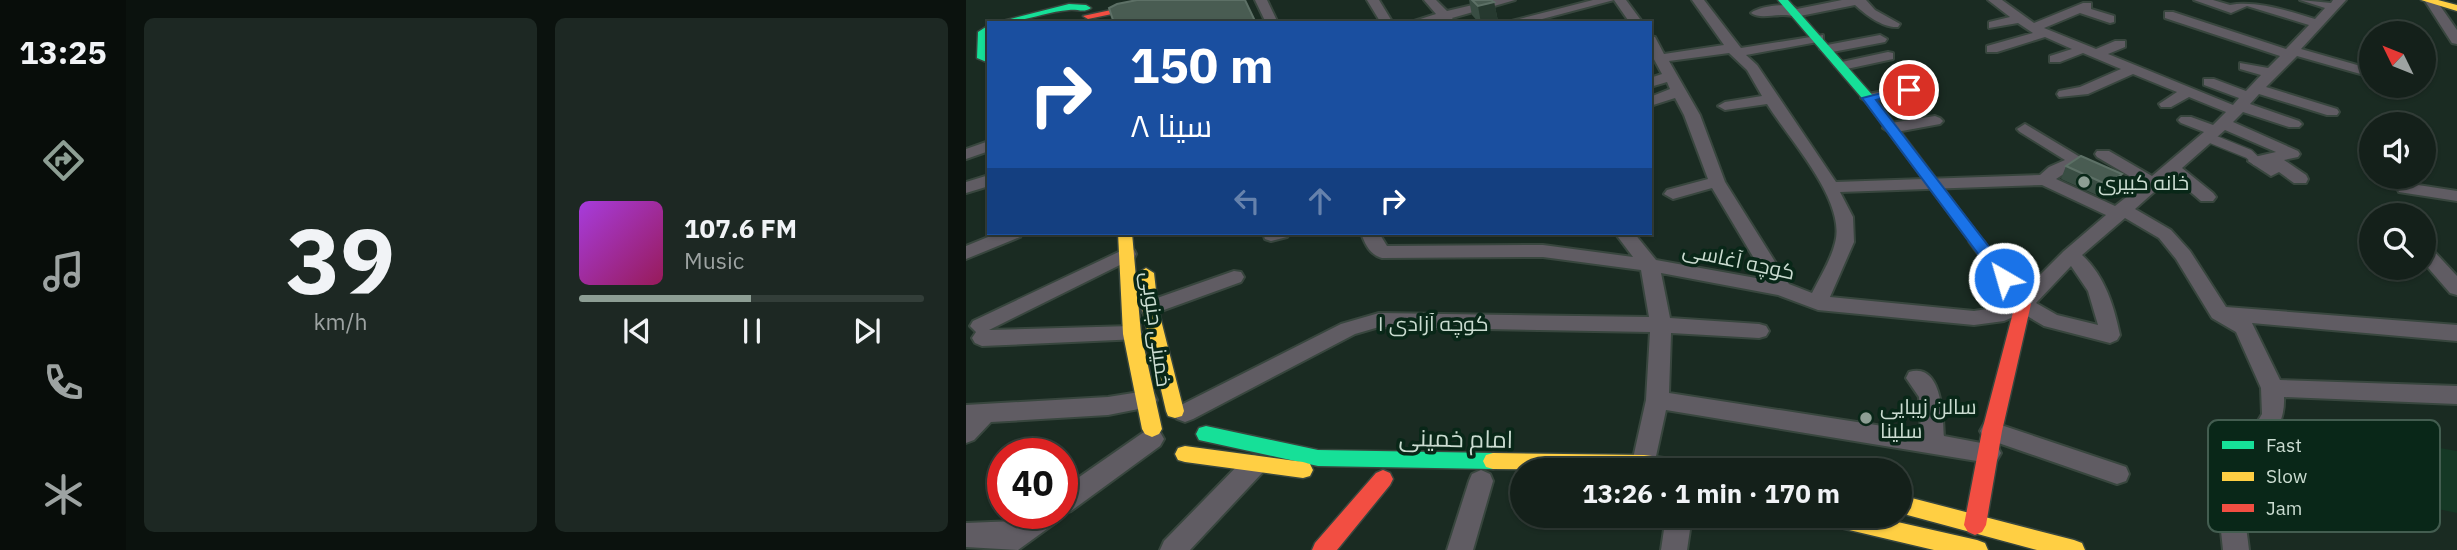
<!DOCTYPE html>
<meta charset="utf-8">
<style>
:root{--surface:#14201a;--page:#1d2823;--text:#f1f3f6;--muted:#9da3a2;--line:#333e39;--accent:#8d9e94}
body{margin:0;font-family:"IBM Plex Sans",Cairo,sans-serif;background:var(--page);color:var(--text);height:100vh;display:flex;flex-direction:column;font-size:26px;white-space:nowrap}
*{box-sizing:border-box;margin:0}
p{font-size:23px;color:var(--muted)}
.icon{flex:none;width:38px;height:38px;fill:none;stroke:currentColor;stroke-width:2;stroke-linecap:round;stroke-linejoin:round}
.map{position:relative;flex:1;overflow:hidden}
.side{display:flex;flex-direction:column;gap:18px;padding:18px;background:#0b120e;width:840px}
.side>*{flex:none}
.top-card{position:absolute;left:21px;top:21px;width:665px;height:214px;border-radius:0px;box-shadow:0 2px 5px #0004,0 0 0 2px var(--line);background:#1a4fa0;color:#fff;overflow:hidden}
.needle{width:46px;rotate:313deg}
.fabs{position:absolute;left:1393px;top:21px;display:grid;gap:14px}
.fabs a{display:grid;place-items:center;width:77px;height:77px;border-radius:50%;background:var(--surface);box-shadow:0 2px 5px #0004,0 0 0 2px var(--line);font-size:35px}
.speed{position:absolute;left:21px;top:438px;display:flex;gap:14px;font-size:35px;font-weight:700;text-align:center}
.speed>*{display:grid;place-content:center;width:91px;height:91px;border-radius:50%;background:var(--surface);box-shadow:0 2px 5px #0004,0 0 0 2px var(--line);line-height:1}
.speed .limit{border:10px solid #d22;background:#fff;color:#111}
.pin{position:absolute;display:grid;place-items:center;width:60px;height:60px;color:#fff;margin:-30px;border:4px solid #fff;border-radius:50%;box-shadow:0 2px 7px #0007}
.me{position:absolute;width:77px;margin:-38px;rotate:322deg;stroke-linejoin:round;filter:drop-shadow(0 0 5px #0008)}
.turn{display:flex;align-items:center;gap:24px;height:147px;padding:0 28px;font-size:32px}
.turn .icon{width:91px;height:91px;stroke-width:2.5}
.turn b{display:block;font-size:49px;line-height:60px}
.lanes{display:flex;align-items:center;height:66px;padding:0 28px;background:#0003;justify-content:center;gap:35px;direction:ltr}
.lanes .off{opacity:.35}
.side .card{flex:1;display:flex;flex-direction:column;justify-content:center;gap:10px;min-width:0;padding:0 24px;border-radius:10px;background:var(--page)}
.side .dial{align-items:center;gap:0}
.dial b{font-size:91px;line-height:1}
.song{display:flex;align-items:center;gap:21px}
.cover{width:84px;height:84px;border-radius:10px;background:linear-gradient(135deg,hsl(280 70% 55%),hsl(330 70% 35%))}
.played{height:7px;border-radius:4px;background:linear-gradient(90deg,var(--accent) 50%,var(--line) 50%)}
.keys{display:flex;justify-content:space-around;direction:ltr}
.side .tiles{flex:1;display:grid;gap:18px;grid-template-columns:repeat(2,1fr)}
.trip{position:absolute;left:544px;top:458px;width:402px;height:70px;border-radius:35px;background:var(--surface);box-shadow:0 2px 5px #0004,0 0 0 2px var(--line);font-weight:700;line-height:70px;text-align:center}
main{display:flex;flex:1;min-height:0}
.menu{display:flex;flex-direction:column;width:126px;justify-content:space-around;align-items:center;background:#080d0a;color:var(--muted)}
.menu .icon{width:49px;height:49px}
.menu .on{color:var(--accent)}
.menu b{font-size:32px;color:var(--text)}
.map>svg:first-child{display:block}
.built{fill:#153825}
.lines{fill:none;stroke-linecap:round;stroke-linejoin:round}
.lane-far1-casing{stroke:#38463e;stroke-width:10}
.lane-casing{stroke:#38463e;stroke-width:12}
.street-casing{stroke:#38463e;stroke-width:4}
.fast-casing{stroke:#38463e;stroke-width:3}
.slow-casing{stroke:#38463e;stroke-width:3}
.jam-casing{stroke:#38463e;stroke-width:3}
.lane-far1{stroke:#605c63;stroke-width:7}
.lane{stroke:#605c63;stroke-width:9}
.street{fill:#605c63;fill-rule:evenodd}
.fast{fill:#16e098;fill-rule:evenodd}
.slow{fill:#ffcf43;fill-rule:evenodd}
.jam{fill:#f24e42;fill-rule:evenodd}
.wall{fill:#394d43}
.shaded-wall{fill:#26392f}
.building{fill:#495c52;stroke:#5d7066;stroke-width:2}
.route{fill:#1a73e8;stroke:#114b97;stroke-width:2}
.poi-dot{fill:#8d9e94;stroke:#092718;stroke-width:2.5}
.labels{text-anchor:middle;dominant-baseline:central;stroke-width:7;stroke-linejoin:round;paint-order:stroke}
.poi-label{font-size:21px;fill:#cbdcd1;stroke:#092718;text-anchor:start}
.street-label{font-size:21px;fill:#cbdcd1;stroke:#092718}
.near-street-label{font-size:24px;fill:#cbdcd1;stroke:#092718}
.key{fill:#092718;stroke:#435d50;stroke-width:2}
.key-label{font-size:19px;fill:#cbdcd1}
</style>
<main>
<nav class="menu">
<b>13:25</b>
<svg class="icon on" aria-label="directions" viewBox="0 0 24 24"><path d="M12 3l9 9-9 9-9-9zM9 14v-3h6M13 9l2 2-2 2"/></svg>
<svg class="icon" aria-label="music" viewBox="0 0 24 24"><path d="M9 18V5l10-2v13"/><circle cx="6" cy="18" r="3"/><circle cx="16" cy="16" r="3"/></svg>
<svg class="icon" aria-label="phone" viewBox="0 0 24 24"><path d="M5 4h4l2 5-3 2q2 4 5 5l2-3 5 2v4C11 20 4 13 5 4z"/></svg>
<svg class="icon" aria-label="climate" viewBox="0 0 24 24"><path d="M12 3v18M4 7l16 10M4 17L20 7"/></svg>
</nav>
<section class="side">
<div class="tiles">
<div class="card dial"><b>39</b><p>km/h</p></div>
<div class="card">
<div class="song"><i class="cover"></i><div><b>107.6 FM</b><p>Music</p></div></div>
<div class="played"></div>
<div class="keys"><svg class="icon" aria-label="previous" viewBox="0 0 24 24"><path d="M18 5L8 12l10 7zM5 5v14"/></svg><svg class="icon" aria-label="pause" viewBox="0 0 24 24"><path d="M8 5v14M16 5v14"/></svg><svg class="icon" aria-label="next" viewBox="0 0 24 24"><path d="M6 5l10 7-10 7zM19 5v14"/></svg></div>
</div>
</div>
</section>
<div class="map">
<svg width="1491" height="550" viewBox="0 0 1491 550">
<rect width="100%" height="100%" fill="#1a2b22"/>
<path class="built" d="M1359,428L1491,451V513L1382,490Z"/>
<g class="lines">
<defs>
<path id="lane-far1" d="M1241,137L1244,138"/>
<path id="lane" d="M1241,137L1283,154L1290,161"/>
<path id="street" d="M289,0H301L312,23H300Z
M401,0H413L427,23H415Z
M458,0H470L481,11L528,0H549L486,18L490,23H477L475,20L442,23L470,14Z
M627,0H648L561,23H538Z
M648,0H660L677,23H664Z
M726,0H738L775,48L857,35V41L780,55L791,65L870,182L1074,175L1083,167L1099,160L1054,132L1051,129L1059,124L1119,160L1090,179L1149,206L1177,184L1131,157L1129,154L1131,151H1143L1186,176L1238,132L1215,123L1212,120L1215,117H1225L1247,125L1260,112L1223,97L1205,107H1195L1193,104L1211,92L1167,74L1122,94L1093,97L1091,94L1093,91L1114,87L1155,69L1117,53L1094,62H1084V56L1106,49L1079,37L1031,52H1021V46L1067,33L1052,23L1023,28V22L1044,17L1022,0H1036L1068,23L1117,3H1125V9L1148,16V22L1144,23L1114,13L1078,28L1130,49L1149,41H1159V47L1142,54L1267,105L1273,98L1238,85V79H1248L1280,91L1295,75L1274,69V63L1302,68L1314,56L1199,18V12H1207L1320,49L1343,25L1281,6L1265,13L1228,0H1247L1264,5C1289,0 1323,11 1349,19L1359,8L1334,0L1365,3L1367,0H1380L1335,49L1405,69V77L1331,56L1300,87L1371,109L1373,112L1371,115H1361L1293,94L1284,104L1333,121L1336,124L1333,127H1323L1277,112L1267,122L1332,151L1334,154L1332,157L1318,160L1340,175L1342,179L1340,183H1328L1313,172L1305,176L1282,161L1284,158L1310,152L1259,130L1216,168L1247,193L1250,197L1247,201H1235L1206,176L1169,209L1205,230L1224,251L1260,307L1491,325V341L1286,323L1314,380L1491,386V404L1318,397C1320,436 1288,452 1280,485C1275,506 1281,529 1283,550H1257L1252,502L1256,481L1296,414L1295,388L1270,332L1246,318L1210,259L1193,238L1159,218L1116,255C1139,276 1148,306 1154,335L1151,340L1144,343L1078,326L1056,313L1038,321L1008,325L852,310L812,295L695,273L704,318L793,324L800,326L803,331L800,336L793,338L705,333L703,393L955,432L953,397L940,378L943,372C976,362 977,416 978,436L1031,446L1035,453L1031,460L1023,463L700,410L687,470H669L666,463L680,400L684,332L413,327L389,334L227,419L219,422L211,419L208,413L211,407L375,324L413,313L683,317L675,270L577,257L416,258C404,255 399,244 395,233H413L421,246L577,245L667,257L649,233H668L690,260L801,280L746,188L707,199L698,194L701,190L742,179L718,115L709,98L684,106V97L704,89L701,82L684,87V78L696,74L684,52V36L689,37L698,54L758,45ZM763,53L781,70L796,96L759,102L752,106L759,110L801,104C822,138 881,201 869,243C865,260 854,277 846,293L823,284L759,182L734,115L703,61ZM1076,185L1140,215L1098,251L1050,299L1034,307L1008,311L864,297L888,242L887,217L874,192ZM1105,266L1122,291L1132,325L1091,315L1070,303Z
M876,0H900L909,10L934,24L932,27C917,28 900,15 889,5L829,17C816,11 796,21 785,13C794,6 822,2 831,9Z
M1459,1L1470,0L1491,30V44L1486,43Z
M914,35L921,39L919,42L861,53L854,49L861,45Z
M922,52L927,53V59L876,70L869,66L871,63Z
M943,86L963,99L965,102L963,105H953L940,95L902,102L895,98L897,95Z
M969,116L974,118L977,121L974,124L925,133L917,128L925,123Z
M23,141V151L0,159V149Z
M23,175V186L0,193V182Z
M1439,183L1491,191V201L1433,192L1431,188Z
M32,233H57L54,237L0,259V246Z
M297,233H324L321,237L305,241L299,239Z
M1458,246L1465,248L1491,276V295L1484,293L1458,263Z
M161,248L168,250L170,254L168,258L23,330L166,326L173,329L176,334L173,339L16,346L9,343L6,338L10,332L4,326L7,321Z
M268,271L275,272L278,277L275,282L184,315L177,313L174,308L177,303Z
M180,391L188,394L191,400L188,406L142,415L25,422L8,440L0,443V405L142,397Z
M1026,422L1160,467L1163,474L1160,481L1151,484L1018,438L1014,431L1018,424Z
M186,429L194,432L198,439L194,446L105,511L95,514L92,521L52,550L0,547V523L50,521L63,513H96V489L178,432Z
M288,455L297,458L300,465L297,472L224,550H194L198,541L279,458Z
M515,470L524,474L527,481L507,550H481L503,481L506,474Z
M700,516H726L721,550H695Z"/>
<path id="fast" d="M812,0H822L909,98L1016,239L1019,242L1016,245H1006L901,104Z
M103,4L120,5L125,8C118,13 112,9 103,10C78,12 55,23 29,23Z
M23,25V63L11,58L12,32Z
M240,426L352,450L527,453L534,455L537,461L534,467L527,469L352,466L233,440L230,434L233,428Z"/>
<path id="slow" d="M1455,0H1472L1491,5V11Z
M152,233H166L175,334L196,429L193,434L186,437L179,434L176,429L157,334Z
M180,268L188,273L192,308L218,411L216,416L209,418L202,416L200,411L176,308L172,273Z
M219,446L337,462L344,464L347,470L344,476L337,478L219,462L212,460L209,454L212,448Z
M527,453L678,455L742,463L749,465L752,471L527,469L520,467L517,461L520,455Z
M934,495L1108,540L1116,543L1119,550H1071L934,513Z
M852,516H905L1011,540L1019,543L1022,550H968L862,525L855,523Z"/>
<path id="jam" d="M192,0H213L122,19L117,16Z
M1011,237L1016,239L1065,304L1036,431L1020,525L1016,532L1009,535L1002,532L998,525L1016,431L1049,305L1003,242Z
M417,470L424,473L427,479L424,485L371,550H346L349,543L410,473Z"/>
</defs>
<use href="#lane-far1" class="lane-far1-casing"/>
<use href="#lane" class="lane-casing"/>
<use href="#street" class="street-casing"/>
<use href="#fast" class="fast-casing"/>
<use href="#slow" class="slow-casing"/>
<use href="#jam" class="jam-casing"/>
<use href="#lane-far1" class="lane-far1"/>
<use href="#lane" class="lane"/>
<use href="#street" class="street"/>
<use href="#fast" class="fast"/>
<use href="#slow" class="slow"/>
<use href="#jam" class="jam"/>
</g>
<path class="wall" d="M503,0H525L528,2L532,21L526,23H513L506,15Z
M1100,166L1156,174L1151,187L1137,198L1095,179Z"/>
<path class="shaded-wall" d="M528,2L532,21L526,23H515L512,6Z
M1156,174L1151,187L1137,198L1142,185Z"/>
<path class="building" d="M171,0H279L290,23H148L143,8L151,4Z
M506,0H525L528,2L512,6Z
M1115,156L1156,174L1142,185L1100,166Z"/>
<path class="route" d="M943,86L947,87V92L910,100L1044,274L1046,278L1044,282H1033L896,98Z"/>
<g class="poi-dot">
<circle cx="1118" cy="182" r="7"/>
<circle cx="900" cy="418" r="7"/>
</g>
<g class="labels">
<g class="poi-label">
<text x="1132" y="182">خانه کبیری</text>
<text x="914" y="406">سالن زیبایی<tspan x="914" dy="24">سلینا</tspan></text>
</g>
<g class="street-label">
<text transform="translate(773 260) rotate(12)">کوچه آغاسی</text>
<text x="467" y="323">کوچه آزادی ۱</text>
<text transform="translate(191 329) rotate(82)">خمینی جنوبی</text>
</g>
<g class="near-street-label">
<text transform="translate(490 438) rotate(1)">امام خمینی</text>
</g>
</g>
<rect x="1242" y="420" width="232" height="112" rx="10" class="key"/>
<rect x="1256" y="441" width="32" height="8" fill="#16e098"/>
<rect x="1256" y="472" width="32" height="9" fill="#ffcf43"/>
<rect x="1256" y="504" width="32" height="8" fill="#f24e42"/>
<g class="key-label">
<text x="1300" y="452">Fast</text>
<text x="1300" y="483">Slow</text>
<text x="1300" y="515">Jam</text>
</g>
</svg>
<div class="fabs">
<a><svg class="needle" viewBox="-14 -14 28 28"><path d="M0-13l5 13h-10z" fill="#e53935"/><path d="M0 13l5-13h-10z" fill="#9da3a2"/></svg></a>
<a><svg class="icon" aria-label="sound" viewBox="0 0 24 24"><path d="M4 9h4l5-4v14l-5-4H4zM17 9q2 3 0 6"/></svg></a>
<a><svg class="icon" aria-label="search" viewBox="0 0 24 24"><circle cx="10" cy="10" r="6"/><path d="M15 15l6 6"/></svg></a>
</div>
<div class="speed"><div class="limit">40</div></div>
<div class="pin" style="left:943px;top:90px;background:#d93025"><svg class="icon" aria-label="arrive" viewBox="0 0 24 24"><path d="M6 21V4h12l-3 4 3 4H6"/></svg></div>
<svg class="me" style="left:1038px;top:278px" viewBox="-20 -20 40 40"><circle r="17" fill="#1a73e8" stroke="#fff" stroke-width="3"/><path d="M0-11L8 9 0 5-8 9z" fill="#fff"/></svg>
<div class="trip">13:26 · 1 min · 170 m</div>
<div class="top-card">
<div class="turn"><svg class="icon" aria-label="right" viewBox="0 0 24 24"><path d="M7 20v-9h11M14 6l5 5-5 5"/></svg><div><b>150 m</b>سینا ۸</div></div>
<div class="lanes"><svg class="icon off" aria-label="left" viewBox="0 0 24 24"><path d="M17 20v-9H6M10 6l-5 5 5 5"/></svg><svg class="icon off" aria-label="ahead" viewBox="0 0 24 24"><path d="M12 20V5M6 11l6-6 6 6"/></svg><svg class="icon" aria-label="right" viewBox="0 0 24 24"><path d="M7 20v-9h11M14 6l5 5-5 5"/></svg></div>
</div>
</div>
</main>
